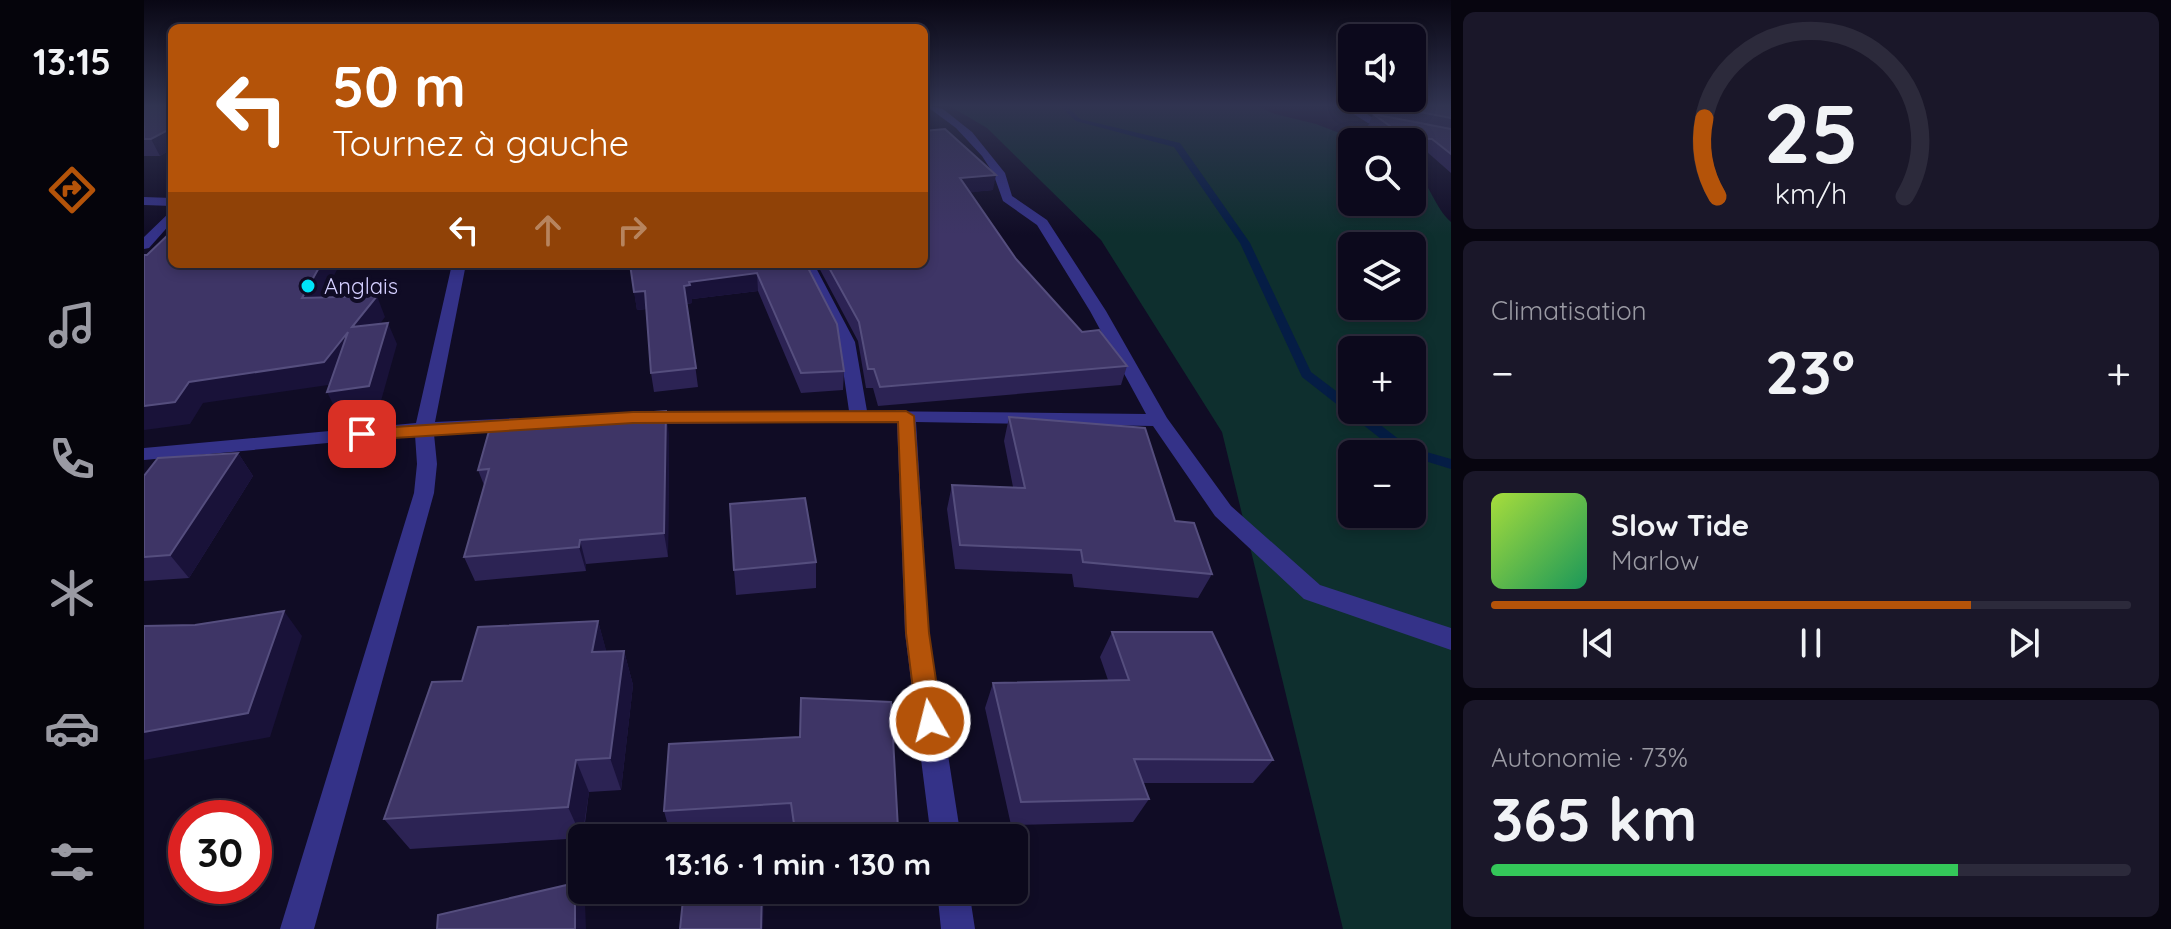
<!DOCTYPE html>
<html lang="fr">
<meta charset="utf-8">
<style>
:root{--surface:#0c091c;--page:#1a1729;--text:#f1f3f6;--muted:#9a9aa3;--line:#2c2a3b;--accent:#b45309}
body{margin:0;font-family:Quicksand,sans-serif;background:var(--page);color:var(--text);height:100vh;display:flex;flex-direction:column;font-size:30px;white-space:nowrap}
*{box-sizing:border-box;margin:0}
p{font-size:26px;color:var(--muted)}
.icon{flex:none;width:44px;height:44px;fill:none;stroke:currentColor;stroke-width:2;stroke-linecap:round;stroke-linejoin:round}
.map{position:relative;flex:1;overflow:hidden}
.side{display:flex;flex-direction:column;gap:12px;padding:12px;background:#07050f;width:720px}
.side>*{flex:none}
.guide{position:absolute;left:24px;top:24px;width:760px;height:244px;border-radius:12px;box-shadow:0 4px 12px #0003,0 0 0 2px var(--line);background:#b45309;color:#fff;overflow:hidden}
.buttons{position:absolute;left:1194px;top:24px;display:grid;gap:16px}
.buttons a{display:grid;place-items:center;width:88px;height:88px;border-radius:12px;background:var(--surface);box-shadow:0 4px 12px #0003,0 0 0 2px var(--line);font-size:40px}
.speed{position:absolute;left:24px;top:800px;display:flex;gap:16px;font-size:40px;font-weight:700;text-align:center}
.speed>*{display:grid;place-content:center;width:104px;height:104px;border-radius:50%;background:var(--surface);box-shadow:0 4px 12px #0003,0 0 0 2px var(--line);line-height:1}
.speed .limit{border:12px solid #d22;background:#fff;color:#111}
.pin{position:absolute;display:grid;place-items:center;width:68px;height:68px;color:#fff;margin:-34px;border-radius:16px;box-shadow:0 4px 12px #0006}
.me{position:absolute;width:88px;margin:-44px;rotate:352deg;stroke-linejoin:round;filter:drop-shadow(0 0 6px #0008)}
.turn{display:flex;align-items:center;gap:28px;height:168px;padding:0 32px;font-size:36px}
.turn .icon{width:104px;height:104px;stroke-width:2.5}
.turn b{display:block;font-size:56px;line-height:68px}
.lanes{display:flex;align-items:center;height:76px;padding:0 32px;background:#0003;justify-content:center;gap:40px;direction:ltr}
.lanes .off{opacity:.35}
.big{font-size:60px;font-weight:700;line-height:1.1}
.side .card{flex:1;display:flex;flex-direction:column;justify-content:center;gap:12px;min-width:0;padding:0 28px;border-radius:12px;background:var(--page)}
.side .dial{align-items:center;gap:0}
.dial svg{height:208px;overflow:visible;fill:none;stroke:var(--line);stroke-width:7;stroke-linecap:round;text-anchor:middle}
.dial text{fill:var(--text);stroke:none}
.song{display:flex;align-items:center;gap:24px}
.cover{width:96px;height:96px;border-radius:12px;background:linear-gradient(135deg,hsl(80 70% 55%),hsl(150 70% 35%))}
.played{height:8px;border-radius:4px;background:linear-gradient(90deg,var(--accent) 75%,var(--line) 75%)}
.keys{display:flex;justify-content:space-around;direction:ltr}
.heat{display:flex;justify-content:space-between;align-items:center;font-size:44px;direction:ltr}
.charge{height:12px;border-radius:6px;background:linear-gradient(90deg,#34c759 73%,var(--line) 0)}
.trip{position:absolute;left:424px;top:824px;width:460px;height:80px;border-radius:12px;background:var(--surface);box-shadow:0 4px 12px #0003,0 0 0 2px var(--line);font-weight:700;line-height:80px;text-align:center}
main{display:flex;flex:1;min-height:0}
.menu{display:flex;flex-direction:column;width:144px;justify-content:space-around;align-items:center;background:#05040b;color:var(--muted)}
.menu .icon{width:56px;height:56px}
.menu .selected{color:var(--accent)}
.menu b{font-size:36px;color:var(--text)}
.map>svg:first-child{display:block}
.green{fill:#0e2f2e;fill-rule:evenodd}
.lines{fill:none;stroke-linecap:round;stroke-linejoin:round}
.stream{fill:#051d45;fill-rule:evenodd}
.minor{fill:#343288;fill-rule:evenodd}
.wall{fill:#2c2354}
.shaded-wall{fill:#191239}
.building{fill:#3e3566;stroke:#554e7e;stroke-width:2}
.route{fill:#b45309;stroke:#753606;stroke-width:2}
.poi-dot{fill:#00e5fa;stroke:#100c25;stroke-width:3}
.labels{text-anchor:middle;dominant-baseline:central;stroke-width:8;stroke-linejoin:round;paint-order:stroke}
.far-poi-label{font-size:22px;fill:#d4cfff;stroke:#100c25;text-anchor:start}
</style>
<main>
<nav class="menu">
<b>13:15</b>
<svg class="icon selected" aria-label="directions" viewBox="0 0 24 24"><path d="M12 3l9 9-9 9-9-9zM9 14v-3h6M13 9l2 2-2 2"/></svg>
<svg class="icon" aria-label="music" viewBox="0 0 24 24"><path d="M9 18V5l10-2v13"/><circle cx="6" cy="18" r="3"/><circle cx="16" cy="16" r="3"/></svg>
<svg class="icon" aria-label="phone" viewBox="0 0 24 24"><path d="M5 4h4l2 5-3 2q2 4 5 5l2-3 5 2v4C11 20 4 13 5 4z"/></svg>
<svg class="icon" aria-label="climate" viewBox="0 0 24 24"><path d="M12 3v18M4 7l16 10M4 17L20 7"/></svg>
<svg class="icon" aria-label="car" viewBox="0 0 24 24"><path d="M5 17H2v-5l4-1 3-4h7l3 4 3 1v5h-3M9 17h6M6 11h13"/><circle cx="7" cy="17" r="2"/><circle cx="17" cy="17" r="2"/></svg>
<svg class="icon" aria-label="filters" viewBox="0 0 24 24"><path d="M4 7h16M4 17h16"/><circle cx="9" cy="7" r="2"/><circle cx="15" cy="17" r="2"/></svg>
</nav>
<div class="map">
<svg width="1307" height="929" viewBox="0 0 1307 929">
<rect width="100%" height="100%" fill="#100c25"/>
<path class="green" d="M804,105H1110L1131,114L1172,124L1219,142H1208V202H1268V169C1286,182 1290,207 1307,222V929H1199L1078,432L957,240L843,128ZM1208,246H1268V306H1208ZM1208,350H1268V410H1208ZM1208,454H1268V514H1208Z"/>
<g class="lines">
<path class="stream" d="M915,105H922L936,119L1036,143L1106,243L1167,372L1208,403V410H1217L1265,447L1307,459V469L1268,457V454L1255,453L1158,377L1096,243L1030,147L932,121Z"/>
<path class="minor" d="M781,105L799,109L828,132L861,173L868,196L903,220L962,311L1023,418L1087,506L1176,585L1307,628V650L1160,599L1071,516L1009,426L772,422L785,633L817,838H787L761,633L753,422L499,424L490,418L499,412L705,411L695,342L656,264H670L711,342L723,411L1002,414L946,311L893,225L859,201L849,173L838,156L812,128Z
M1195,105H1207L1231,119L1307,133V139L1224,123Z
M0,197L28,198V206L0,205Z
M28,210V222L5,248L0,249V237Z
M308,264H322L291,422L375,418L384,424L375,430L290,434L293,464L290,493L170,929H136L270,493L273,464L271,435L0,460V448L272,423Z
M793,890H825L831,929H797Z"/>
</g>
<path class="wall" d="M0,105H28V149L16,156H0Z
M1212,105H1307V173L1282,151H1268V142H1245L1224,126L1229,114Z
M780,131L849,190L826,192L872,259L938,332L983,366L977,385L734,406L729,388H722L714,341L673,264H780Z
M486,264H662L700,371L699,390L657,393L614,291L548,299V303L543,304L554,387L510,392L507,373L502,309L493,310Z
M865,417L1031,521L1068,574L1054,598L930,587L928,574L811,569L803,509L808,485L869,487L860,441Z
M525,434L524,557L442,564V571L331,581L320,557L340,485L334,470Z
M94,453L109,476L45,578L0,581V476Z
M672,562V588L592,595L590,570Z
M454,621L462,651H480L489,685L477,790L445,792L439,838L266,849L240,819L318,681Z
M968,632L1129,760L1109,783H999L1005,799L989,822L867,825L841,708L849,683L964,680L956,657Z
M525,744L754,829L752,838H649L647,826L526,833L520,811Z"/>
<path class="shaded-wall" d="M28,128V149L16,156L7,139Z
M852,175L849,190L814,194L816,178Z
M177,264H196L168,318L158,298Z
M613,273L614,291L548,299V303L542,304L540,286L545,282Z
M501,291L504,309L493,310L490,292Z
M233,296L241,317L218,348L208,327Z
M244,323L253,344L235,408L194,414L183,392Z
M204,332L191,384L59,403L46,424L0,430V406L45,382Z
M522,411L525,434L524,557L520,533Z
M94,453L109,476L45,578L26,555Z
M436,540L442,564V571L435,547Z
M140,611L158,636L126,737L0,760V732Z
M454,621L464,657L448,652Z
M480,651L489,685L477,790L466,758Z
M432,760L445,792L438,838L424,807Z
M431,883L441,903L442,929H431Z
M618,890H620L619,929H617Z"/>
<path class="building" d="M0,105H28V128L7,139H0Z
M1239,105H1307V118Z
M1229,114L1307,129V154L1288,139L1263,138Z
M801,129L852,175L816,178L872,259L938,332L955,330L983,366L736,387L730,369H724L715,322L683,264H780V131Z
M28,231V264H177L158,298L233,296L208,327L244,323L225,386L183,392L204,332L180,362L45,382L31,402L0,406V255H3Z
M486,264H662L693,324L700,371L657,373L613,273L545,282L546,285L540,286L552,368L507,373L501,291L490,292Z
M522,411L520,533L436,540L435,547L320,557L345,469L334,470L347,424Z
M865,417L1001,428L1031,521L1050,523L1068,574L939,562L937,550L816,545L808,485L881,488Z
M94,453L26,555L0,557V476L14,458Z
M661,498L672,562L590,570L586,504Z
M140,611L104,713L0,732V626L51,625Z
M454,621L448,652L480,651L466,758L432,760L424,807L240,819L288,682L318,681L334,627Z
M968,632H1068L1129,760L990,759L1005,799L877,802L849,683L985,680Z
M657,698L747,702L754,829L650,824L647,803L520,811L525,744L656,737Z
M431,883V929H293L294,915Z
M540,890H618L617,929H536Z"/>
<linearGradient id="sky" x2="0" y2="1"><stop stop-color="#090714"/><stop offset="0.45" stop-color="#313451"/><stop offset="1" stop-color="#313451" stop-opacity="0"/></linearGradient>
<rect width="1307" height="235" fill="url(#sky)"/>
<path class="route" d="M762,411L770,416L785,633L798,721L794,729L786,732L777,729L773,721L762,633L754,422L489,423L218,440L209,434L218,429L489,412Z"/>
<circle class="poi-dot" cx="164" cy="286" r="8"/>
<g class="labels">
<g class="far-poi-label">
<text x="180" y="286">Anglais</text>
</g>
</g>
</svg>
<div class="buttons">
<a><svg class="icon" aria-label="sound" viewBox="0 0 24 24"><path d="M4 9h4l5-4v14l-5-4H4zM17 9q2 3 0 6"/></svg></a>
<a><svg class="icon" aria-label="search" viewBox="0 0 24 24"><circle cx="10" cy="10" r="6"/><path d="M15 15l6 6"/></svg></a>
<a><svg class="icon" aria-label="layers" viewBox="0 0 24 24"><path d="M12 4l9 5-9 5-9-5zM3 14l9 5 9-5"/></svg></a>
<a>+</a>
<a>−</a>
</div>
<div class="speed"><div class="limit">30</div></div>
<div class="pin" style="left:218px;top:434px;background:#d93025"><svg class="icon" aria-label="arrive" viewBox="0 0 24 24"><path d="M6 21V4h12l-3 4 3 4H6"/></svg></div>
<svg class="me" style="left:786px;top:721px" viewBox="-20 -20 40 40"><circle r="17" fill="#b45309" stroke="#fff" stroke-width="3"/><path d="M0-11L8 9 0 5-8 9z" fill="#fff"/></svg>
<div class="trip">13:16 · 1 min · 130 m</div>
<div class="guide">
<div class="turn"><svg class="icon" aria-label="left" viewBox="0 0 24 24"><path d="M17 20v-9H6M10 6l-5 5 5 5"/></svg><div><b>50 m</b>Tournez à gauche</div></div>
<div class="lanes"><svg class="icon" aria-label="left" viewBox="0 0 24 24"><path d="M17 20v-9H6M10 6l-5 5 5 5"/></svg><svg class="icon off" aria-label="ahead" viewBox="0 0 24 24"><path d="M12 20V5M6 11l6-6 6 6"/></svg><svg class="icon off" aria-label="right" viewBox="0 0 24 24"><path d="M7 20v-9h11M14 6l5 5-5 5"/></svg></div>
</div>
</div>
<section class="side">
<div class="card dial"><svg viewBox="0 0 100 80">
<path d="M14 69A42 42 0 1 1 86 69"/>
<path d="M14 69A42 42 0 0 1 9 39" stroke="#b45309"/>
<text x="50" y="56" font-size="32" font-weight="700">25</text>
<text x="50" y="72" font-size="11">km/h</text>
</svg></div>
<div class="card"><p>Climatisation</p>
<div class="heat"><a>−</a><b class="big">23°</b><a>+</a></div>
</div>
<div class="card">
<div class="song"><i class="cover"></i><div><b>Slow Tide</b><p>Marlow</p></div></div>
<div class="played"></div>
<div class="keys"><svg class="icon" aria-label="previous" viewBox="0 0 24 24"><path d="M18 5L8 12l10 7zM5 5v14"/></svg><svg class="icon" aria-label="pause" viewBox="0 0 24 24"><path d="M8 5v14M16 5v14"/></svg><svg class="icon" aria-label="next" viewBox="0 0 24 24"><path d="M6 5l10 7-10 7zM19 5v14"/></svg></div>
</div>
<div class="card"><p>Autonomie · 73%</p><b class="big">365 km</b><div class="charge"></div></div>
</section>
</main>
